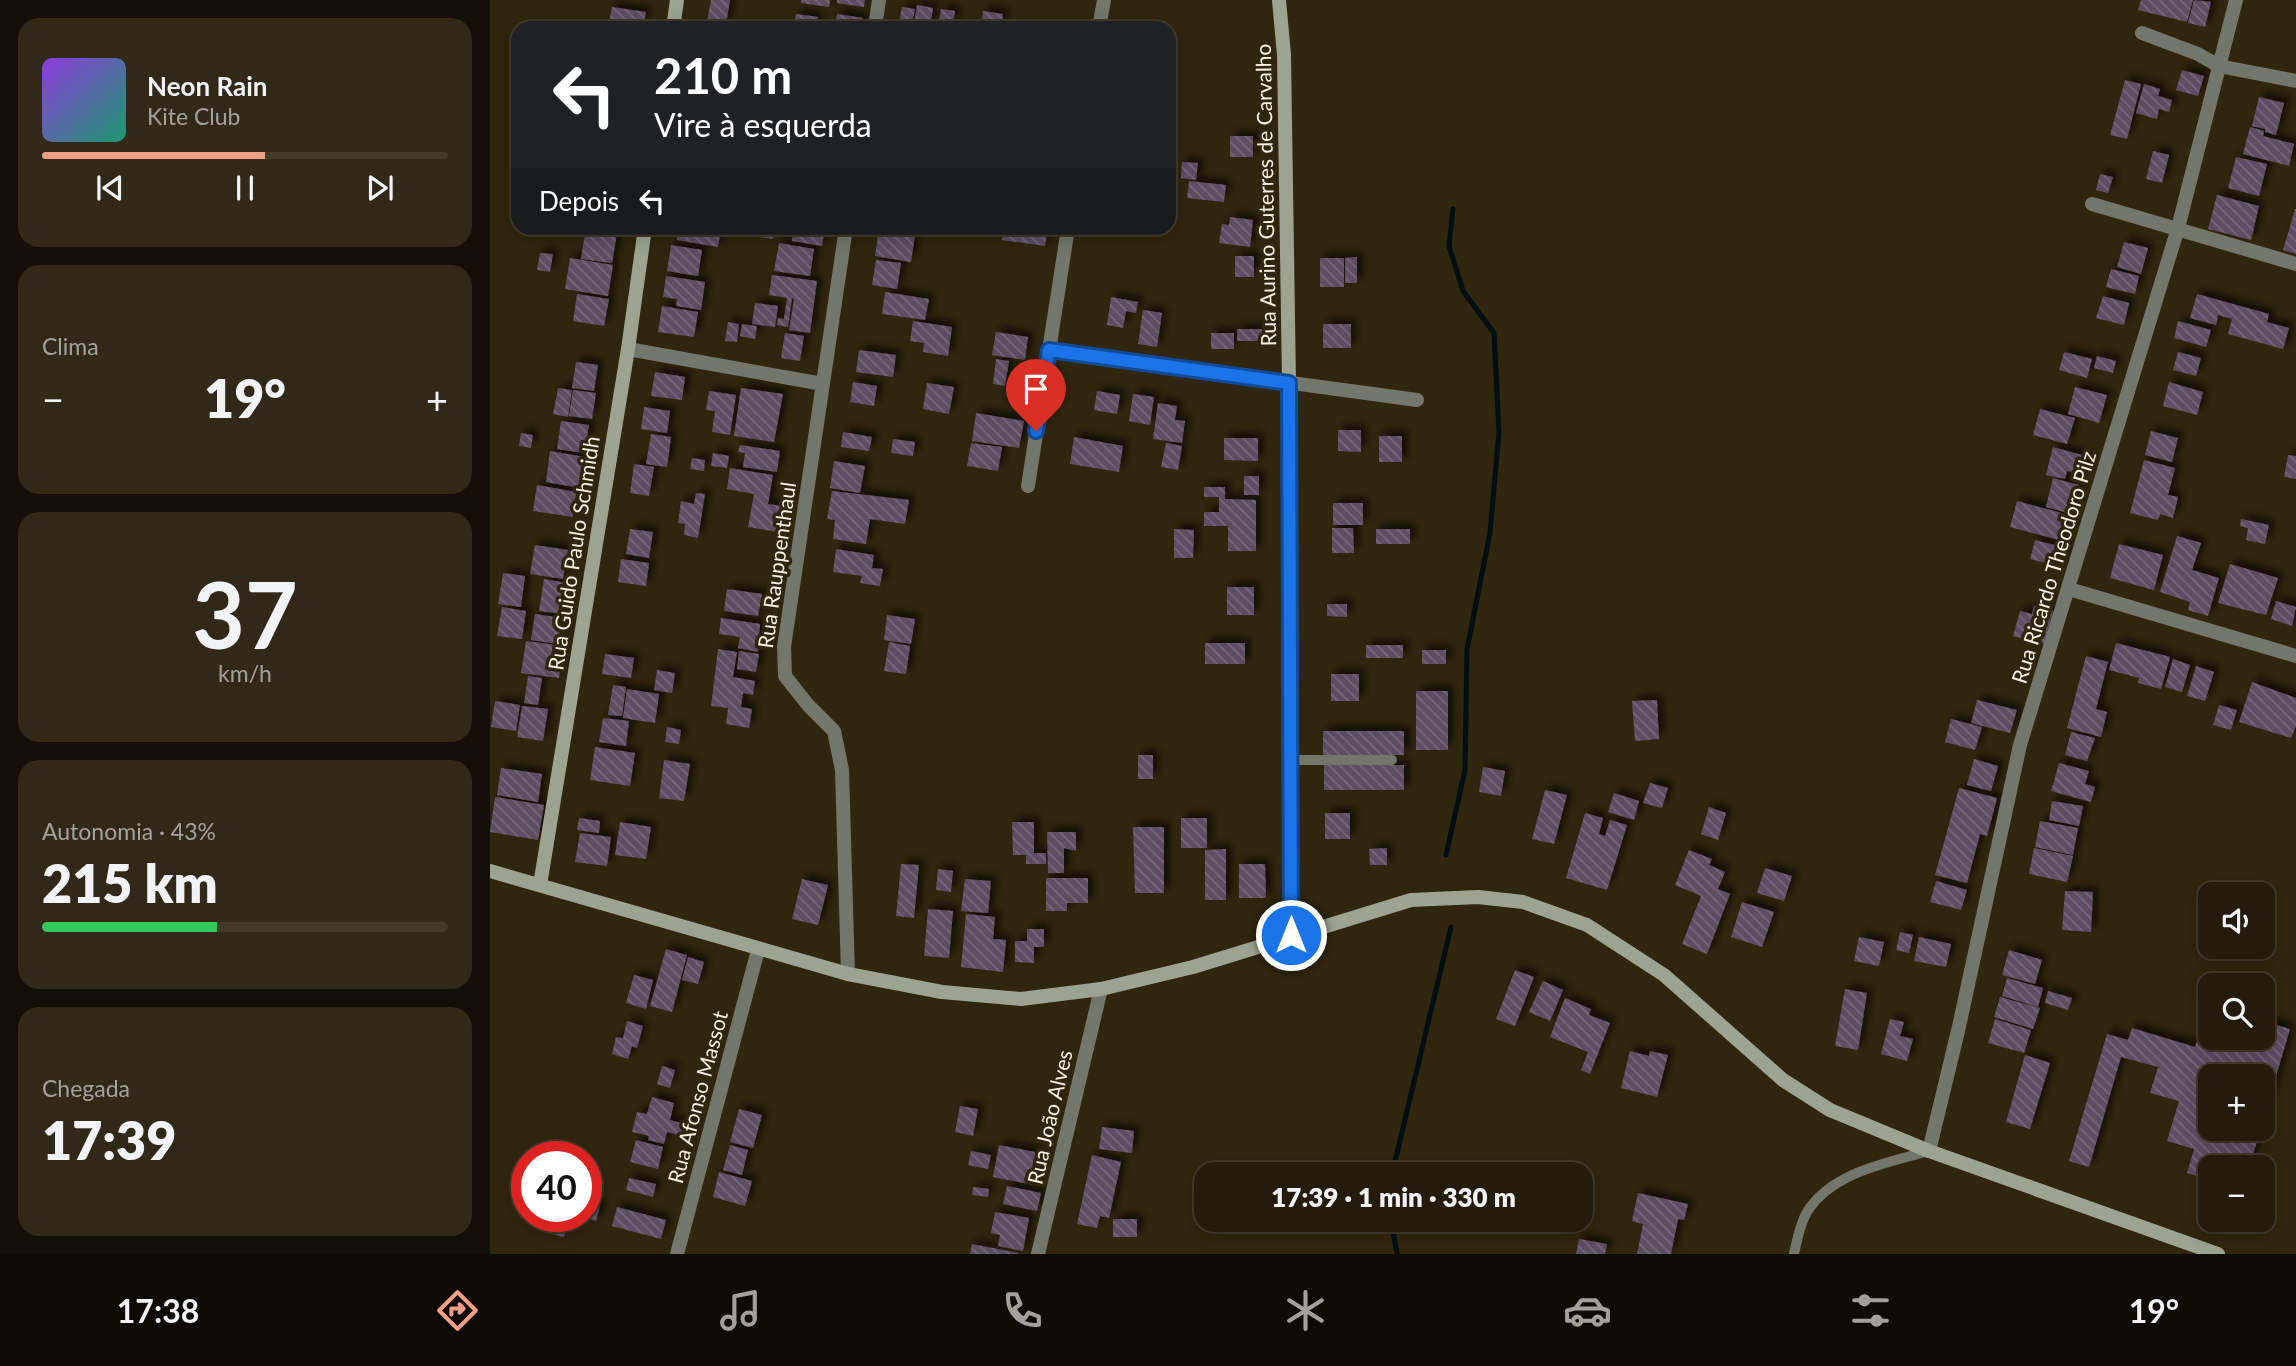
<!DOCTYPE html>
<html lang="pt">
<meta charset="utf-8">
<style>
:root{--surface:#241c0a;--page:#302918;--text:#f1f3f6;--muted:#a3a19c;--line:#413a2b;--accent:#f49e87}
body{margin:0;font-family:Lato,sans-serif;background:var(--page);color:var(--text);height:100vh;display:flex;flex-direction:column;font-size:26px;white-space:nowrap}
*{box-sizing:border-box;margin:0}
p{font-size:23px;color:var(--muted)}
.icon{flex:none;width:38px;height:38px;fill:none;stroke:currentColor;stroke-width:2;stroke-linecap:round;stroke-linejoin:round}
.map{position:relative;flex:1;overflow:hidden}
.drawer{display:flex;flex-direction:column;gap:18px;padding:18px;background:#140f06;width:490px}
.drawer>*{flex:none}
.guide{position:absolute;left:21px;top:21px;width:665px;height:214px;border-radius:21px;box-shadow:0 4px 18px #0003,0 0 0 2px var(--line);background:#202124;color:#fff;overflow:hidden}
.controls{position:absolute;left:1708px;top:882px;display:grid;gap:14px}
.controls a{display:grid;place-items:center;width:77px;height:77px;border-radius:14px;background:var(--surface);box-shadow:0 4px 18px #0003,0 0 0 2px var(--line);font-size:35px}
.speed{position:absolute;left:21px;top:1141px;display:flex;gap:14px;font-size:35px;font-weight:700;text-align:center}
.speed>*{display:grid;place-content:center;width:91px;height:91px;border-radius:50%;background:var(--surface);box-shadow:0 4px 18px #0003,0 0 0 2px var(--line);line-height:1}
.speed .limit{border:10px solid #d22;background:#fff;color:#111}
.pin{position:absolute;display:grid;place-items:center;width:60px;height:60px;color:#fff;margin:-72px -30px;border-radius:50% 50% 50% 0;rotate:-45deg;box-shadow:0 0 7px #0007}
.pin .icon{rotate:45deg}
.me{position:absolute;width:77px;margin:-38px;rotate:0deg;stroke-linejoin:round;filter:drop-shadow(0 0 5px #0008)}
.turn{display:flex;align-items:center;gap:24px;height:147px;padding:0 28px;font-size:32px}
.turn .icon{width:91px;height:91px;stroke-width:2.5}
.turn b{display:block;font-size:49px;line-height:60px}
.then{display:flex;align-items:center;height:66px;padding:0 28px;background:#0003;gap:14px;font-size:26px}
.big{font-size:52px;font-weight:800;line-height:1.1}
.drawer .card{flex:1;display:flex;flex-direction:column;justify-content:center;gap:10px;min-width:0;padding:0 24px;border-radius:21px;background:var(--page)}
.drawer .dial{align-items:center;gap:0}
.dial b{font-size:91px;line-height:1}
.song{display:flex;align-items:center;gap:21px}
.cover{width:84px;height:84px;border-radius:10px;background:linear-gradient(135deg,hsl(270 70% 55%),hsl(160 70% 35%))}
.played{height:7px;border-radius:4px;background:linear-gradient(90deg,var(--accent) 55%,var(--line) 55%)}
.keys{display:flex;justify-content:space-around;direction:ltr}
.heat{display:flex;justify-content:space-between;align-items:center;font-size:38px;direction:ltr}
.charge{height:10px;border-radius:5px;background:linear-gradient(90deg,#34c759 43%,var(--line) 0)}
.trip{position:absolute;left:704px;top:1162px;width:399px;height:70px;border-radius:21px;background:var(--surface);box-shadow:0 4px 18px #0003,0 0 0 2px var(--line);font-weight:800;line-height:70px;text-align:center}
.tabs{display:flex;height:112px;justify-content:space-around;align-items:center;background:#0e0b04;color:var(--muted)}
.tabs .icon{width:49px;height:49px}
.tabs .active{color:var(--accent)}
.tabs b{font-size:32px;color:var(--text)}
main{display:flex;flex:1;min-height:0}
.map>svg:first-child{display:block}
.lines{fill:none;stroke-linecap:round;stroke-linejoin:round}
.stream{stroke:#010e13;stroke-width:5}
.building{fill:url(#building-back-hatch);filter:url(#shadow)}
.lane{stroke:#72766b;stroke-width:10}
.street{stroke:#72766b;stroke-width:14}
.secondary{stroke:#9ca491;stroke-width:14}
.route-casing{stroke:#114b97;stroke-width:18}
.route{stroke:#1a73e8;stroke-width:12}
.labels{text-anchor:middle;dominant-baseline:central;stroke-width:7;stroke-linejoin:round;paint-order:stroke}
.street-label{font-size:21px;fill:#f9f1e3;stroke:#30250d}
</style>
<main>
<section class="drawer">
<div class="card">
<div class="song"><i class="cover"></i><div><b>Neon Rain</b><p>Kite Club</p></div></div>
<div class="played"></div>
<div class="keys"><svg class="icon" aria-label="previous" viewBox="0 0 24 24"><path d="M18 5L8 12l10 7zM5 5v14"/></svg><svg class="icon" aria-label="pause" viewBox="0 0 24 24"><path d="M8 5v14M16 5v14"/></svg><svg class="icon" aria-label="next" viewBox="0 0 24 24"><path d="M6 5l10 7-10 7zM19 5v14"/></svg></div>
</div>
<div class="card"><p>Clima</p>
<div class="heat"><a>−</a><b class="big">19°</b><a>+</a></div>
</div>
<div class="card dial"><b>37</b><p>km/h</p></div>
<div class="card"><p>Autonomia · 43%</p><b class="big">215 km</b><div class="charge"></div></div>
<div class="card"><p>Chegada</p><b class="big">17:39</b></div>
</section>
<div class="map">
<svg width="1806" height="1254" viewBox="0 0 1806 1254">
<defs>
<pattern id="building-back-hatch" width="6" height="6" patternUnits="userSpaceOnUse" patternTransform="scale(1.75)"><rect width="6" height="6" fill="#5b4d63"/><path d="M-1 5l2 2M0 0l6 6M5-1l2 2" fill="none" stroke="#736779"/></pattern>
<filter id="shadow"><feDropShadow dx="5.5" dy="-5.5" stdDeviation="3.5" flood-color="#0009"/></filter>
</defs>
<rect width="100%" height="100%" fill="#30250d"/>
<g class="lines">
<path class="stream" d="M956,855L975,770L977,649L1000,533L1009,432L1004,333L973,291L959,246L963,209
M902,1174L961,927
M901,1220L907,1254"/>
</g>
<path class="building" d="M221,0H240L236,25L217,22Z
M311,0H340L339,7L311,3Z
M347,0H375L374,7L347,3Z
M1651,0H1703L1697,22L1648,10Z
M1704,0L1721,2L1715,27L1698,23Z
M427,5L443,8L440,27L424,24Z
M122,7L156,12L154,23L143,21L142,28H118Z
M412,7L425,9L422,25L409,23Z
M451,9L465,11L463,24L449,22Z
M493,11L513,14L511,28H491Z
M306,14L328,17L326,28H303Z
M347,14L373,18L371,28H344Z
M1692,70L1714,76L1708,96L1686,90Z
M1635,80L1651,84L1637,139L1620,135Z
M1654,84L1670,89L1668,96L1682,100L1679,112L1669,109L1667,119L1646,113Z
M1769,97L1794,103L1786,135L1775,132V129L1762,126Z
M1760,127L1774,131L1773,136L1804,144L1799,166L1753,154Z
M740,136H763V157H740Z
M1663,151L1679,155L1672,183L1656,179Z
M1746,157L1777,164L1769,196L1738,188Z
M692,162L708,163L706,180L691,178Z
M1610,174L1623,177L1618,193L1606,190Z
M699,181L736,185L734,202L697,198Z
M1727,195L1769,206L1761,240L1718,229Z
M1805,209H1806V254L1793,250Z
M740,217L763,220L760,247L729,243L732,224L739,225Z
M96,228L127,233L122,263L91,259Z
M189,228H231L228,247L187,240Z
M257,228H285L283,239L256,235Z
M304,228H335L332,246L302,241Z
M514,228H558L555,246L512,240Z
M389,229L425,235L421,262L385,256Z
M1634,242L1658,248L1651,274L1627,267Z
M289,243L324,249L320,276L284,271Z
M181,245L212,250L208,276L177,271Z
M50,253L63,254L60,272L47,270Z
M745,256H764V277H745Z
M867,257V283H855V258Z
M80,258L123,265L118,296L75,289Z
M830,258H854V287H830Z
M386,260L411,263L407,289L382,285Z
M1621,269L1649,276L1645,294L1616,287Z
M282,275L327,281L320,333L299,330L304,299L302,298L298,327L287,325L288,318L294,319L297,298L279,295Z
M176,276L215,282L211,310L186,306L187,299L173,297Z
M395,292L439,299L435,320L392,314Z
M87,294L119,299L114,326L83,321Z
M1707,294L1779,314L1777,322L1799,328L1793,349L1738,334L1742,319L1728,315L1726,325L1700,318Z
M1613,296L1639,303L1634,325L1606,318Z
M621,297L648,302L646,313L636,311L633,328L617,325Z
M265,303L288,306L285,327L262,324Z
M172,306L208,312L204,337L168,332Z
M653,310L672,313L667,347L648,344Z
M423,321L462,327L458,356L433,352L434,343L420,341Z
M1688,321L1721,330L1716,347L1684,338Z
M238,322L249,324L247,342L235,341Z
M252,324L267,326L265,339L250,336Z
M833,324H861V348H833Z
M747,329H773V341H747Z
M506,332L538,337L535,360L502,355Z
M295,333L314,336L310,361L291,358Z
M721,333H744V349H721Z
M369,350L406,355L403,377L366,372Z
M1574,352L1602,359L1597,378L1569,370Z
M1688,352L1711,358L1706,376L1683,370Z
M1607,356L1626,361L1623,373L1604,368Z
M506,359L519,361L515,386L503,384Z
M86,362L108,365L104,391L82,388Z
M165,372L195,377L192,400L161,396Z
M363,382L387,386L384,406L360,402Z
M1679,382L1713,392L1707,415L1673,406Z
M437,383L464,387L459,414L433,409Z
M1585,387L1617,395L1609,423L1578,414Z
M68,388L82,390L78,417L63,414Z
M251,388L293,394L284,442L244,436Z
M83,390L106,393L102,419L79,416Z
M219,391L246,395L240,435L222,432L225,411L216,410Z
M607,391L630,395L627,414L604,410Z
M643,394L664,397L660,425L639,421Z
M668,403L687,406L685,420L695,421L692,443L663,439Z
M154,407L180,411L177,433L151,429Z
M1550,409L1585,418L1577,444L1543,435Z
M486,413L534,421L529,448L482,441Z
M71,421L99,425L94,453L67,449Z
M848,430H871V452L848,451Z
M1661,431L1688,438L1682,462L1655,455Z
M353,432L382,437L379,451L351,447Z
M31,433L43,435L41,448L29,446Z
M161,434L181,437L177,467L156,464Z
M889,436H912V462H889Z
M584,437L633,446L629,472L580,464Z
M734,438H768V461L734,460Z
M403,439L425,442L423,456L401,453Z
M481,443L512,447L508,471L477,466Z
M676,443L692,446L688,470L671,467Z
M250,445L290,451L287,472L253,467L255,453L248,452Z
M1563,447L1592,455L1587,473L1577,471L1575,479L1556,475Z
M60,451L95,457L90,488L56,482Z
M223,453L239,456L237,468L221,466Z
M1798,455L1806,456V479L1794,477Z
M202,458L215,460L214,471L200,469Z
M1654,460L1685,468L1678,495L1688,497L1683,518L1670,514L1668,520L1640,513Z
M344,461L375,466L370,493L340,488Z
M144,464L164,467L159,496L140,493Z
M240,468L283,475L278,504L292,506L288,532L258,527L264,494L237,489Z
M754,476H769V495H754Z
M1563,478L1589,485L1582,514L1556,507Z
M47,485L86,492L83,517L43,511Z
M714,487H735V499L766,500V551H738V526H714V512H729V497H714Z
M342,491L419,500L415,524L380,519L376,544L343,539L345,520L337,519Z
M206,493L215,494L208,538L194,535L195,524L188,523L191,501L204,504Z
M1527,501L1575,514L1569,540L1520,527Z
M843,503H873V525H843Z
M1751,519L1779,525L1775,544L1756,540L1758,528L1750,526Z
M842,528H863L864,553H842Z
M140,529L163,532L159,558L136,554Z
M684,529L704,530L703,558H684Z
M886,529H920V544H886Z
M1687,536L1711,543L1702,570L1729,578L1718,616L1698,610L1700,602L1670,592Z
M1545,540L1576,548L1571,567L1540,559Z
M1629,544L1673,555L1664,590L1620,578Z
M45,545L78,550L73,579L40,574Z
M346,549L384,555L382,568L393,569L390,586L370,583L372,576L343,572Z
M131,559L159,563L156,586L128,582Z
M1740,564L1788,578L1776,615L1728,603Z
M13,573L35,576L31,607L8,604Z
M54,579L76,583L71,614L49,611Z
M737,587H764V615H737Z
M237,589L272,594L268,616L234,611Z
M1786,601L1806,607L1802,626L1781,619Z
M837,604H857V617L837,616Z
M1544,606L1563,611L1554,644L1523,636L1530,611L1542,614Z
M12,607L36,611L32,639L7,636Z
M45,614L72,618L68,644L41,640Z
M397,615L425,619L421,644L394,640Z
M231,618L270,624L268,652L248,648L250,637L229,634Z
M36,641L74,646L69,678L31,673Z
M399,642L420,646L416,674L394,671Z
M715,643H755V664H715Z
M1626,643L1680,657L1671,689L1648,683L1649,678L1619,670Z
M876,645H913V658H876Z
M228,649L247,652L243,677L265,681L263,695L253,693L251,707L262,709L259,728L236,724L238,708L221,706Z
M932,650H956V664H932Z
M249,651L269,654L266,672L247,669Z
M115,654L144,658L141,678L112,674Z
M1596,656L1618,662L1606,709L1617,712L1611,737L1577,728Z
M1683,659L1700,665L1692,692L1675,687Z
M1706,666L1724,672L1715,701L1697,696Z
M167,670L185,673L182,693L164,690Z
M841,674H869V701H841Z
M38,676L52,678L48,705L34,703Z
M1762,682L1806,698V726L1801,738L1749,722Z
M123,685L136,687L132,716L118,715Z
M137,689L169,694L165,723L133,718Z
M926,691H958V750H926Z
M1167,700L1169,739L1145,741L1142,701Z
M1487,700L1527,710L1520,733L1481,723Z
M5,701L30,705L26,731L1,727Z
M1729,705L1747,710L1741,730L1723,725Z
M32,706L58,709L53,741L27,737Z
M113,718L139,721L136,746L109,742Z
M1461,719L1492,727L1485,750L1455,742Z
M177,727L191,730L189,744L175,742Z
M833,731H914V755H833Z
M1581,732L1605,738L1597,761L1575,755Z
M105,747L145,753L140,786L100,780Z
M648,755H663V779H648Z
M1484,759L1508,766L1501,791L1477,785Z
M174,760L200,764L194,801L169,798Z
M1569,763L1599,771L1595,784L1605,787L1601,802L1561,791Z
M834,765H914V790H834Z
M993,767L1015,771L1011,796L989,792Z
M11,768L52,774L48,802L7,795Z
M1160,783L1178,788L1172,808L1153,803Z
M1469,788L1507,798L1497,836L1490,834L1477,883L1445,875Z
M1055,790L1077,795L1064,844L1042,839Z
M1124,793L1149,801L1144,820L1118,812Z
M5,797L54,805L48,840L0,832Z
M1562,801L1593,806L1589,826L1559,820Z
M1219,807L1236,813L1228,840L1211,834Z
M835,813H860V839H835Z
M1095,813L1113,818L1109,834L1115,836L1120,820L1137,825L1117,890L1076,878Z
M89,818L110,821L109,833L87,830Z
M691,818H717V848H691Z
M1550,821L1588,828L1583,855L1545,847Z
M130,822L161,827L156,859L125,855Z
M522,822H544V853H556V864H536V855H523Z
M643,827H674V893H645Z
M557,832H586V851L574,848V873H558Z
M90,833L121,837L117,866L85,862Z
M897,848V865H880L879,849Z
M1544,848L1583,856L1577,882L1539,874Z
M736,849V900H715V850Z
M1199,850L1222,859L1219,865L1235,872L1228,889L1240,894L1217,954L1192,944L1211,896L1185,885Z
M411,864L429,865L424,918L406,916Z
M749,864H775L776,898H749Z
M1275,868L1302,876L1294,901L1267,893Z
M448,869L463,871L461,892L446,890Z
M556,878H598V903H577V911H556Z
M312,879L338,885L328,925L302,919Z
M475,879L501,881L498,913L471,911Z
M1446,881L1477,890L1471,910L1440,902Z
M1575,891L1603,892L1601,932L1572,930Z
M1252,902L1284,912L1272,947L1241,937Z
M438,909L463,911L459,958L434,956Z
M476,914L505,917L503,939L516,940L513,972L471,967Z
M537,929H554V947H544V963L525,962V941H537Z
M1410,932L1423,935L1419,953L1406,950Z
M1369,937L1394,942L1389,966L1364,961Z
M1429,937L1461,944L1456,967L1424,961Z
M176,949L197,955L182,1012L160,1006Z
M1519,950L1552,960L1545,984L1512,975Z
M198,957L214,962L208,984L192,980Z
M1025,970L1044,977L1025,1026L1006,1019Z
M144,975L163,980L156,1009L136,1003Z
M1517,978L1553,988L1548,1007L1512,996Z
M1053,981L1073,990L1060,1021L1039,1012Z
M1355,989L1377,993L1368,1050L1345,1046Z
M1558,991L1582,998L1578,1010L1555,1003Z
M1510,997L1550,1008L1543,1029L1504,1017Z
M1075,998L1101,1009L1099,1015L1120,1023L1100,1074L1091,1070L1098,1052L1060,1037Z
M1718,1005H1720V1038H1773V1021L1800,1029L1773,1120V1076H1720V1129H1771L1759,1167L1732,1159L1729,1167H1720V1180L1697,1173L1704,1149L1677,1141L1689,1101L1660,1093L1668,1067L1631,1057L1599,1167L1579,1161L1617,1034L1638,1040L1642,1028L1705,1047Z
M1400,1019L1414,1022L1410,1036L1423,1039L1417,1061L1391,1054Z
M1505,1019L1541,1030L1534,1053L1498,1043Z
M137,1021L153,1026L147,1048L142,1046L138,1059L122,1054L126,1037L133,1038Z
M1140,1051L1159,1056L1160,1051L1178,1055L1167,1097L1131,1088Z
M1535,1055L1560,1063L1540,1129L1516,1122Z
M172,1066L185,1070L180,1088L167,1084Z
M162,1097L184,1103L180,1120L195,1124L192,1136L177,1132L174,1144L158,1140L159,1136L142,1132L147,1112L157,1114Z
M470,1106L488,1109L483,1136L465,1132Z
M249,1109L272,1115L263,1148L240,1142Z
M612,1127L644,1131L642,1153L609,1149Z
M146,1140L173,1147L168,1169L140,1162Z
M240,1145L258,1150L252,1175L233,1170Z
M509,1145L550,1153L544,1185L503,1177Z
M481,1151L501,1155L498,1169L478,1165Z
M602,1155L631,1162L619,1218L610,1216L607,1228L587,1224Z
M229,1172L262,1181L255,1206L223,1197Z
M139,1178L166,1184L163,1197L136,1190Z
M517,1186L551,1193L547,1211L513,1204Z
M483,1187L499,1189L498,1197L482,1195Z
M1148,1193L1198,1204L1194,1220L1188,1219L1181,1254H1147L1153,1224L1142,1221Z
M98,1202L110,1205L106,1221L96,1218Z
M127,1207L176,1220L171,1239L122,1226Z
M505,1212L539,1218L533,1251L508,1246L510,1235L501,1233Z
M55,1216L79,1218L74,1237L51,1231Z
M623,1219H647V1237H623Z
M1089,1239L1117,1244L1115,1254H1086Z
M482,1244L528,1253V1254H480Z"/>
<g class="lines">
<path class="lane" d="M800,760H902
M1304,1254C1307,1240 1310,1224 1317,1212C1342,1172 1397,1163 1439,1151"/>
<path class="street" d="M385,28L389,0
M609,28L614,0
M1652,33L1708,54L1729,66L1806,81
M1602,204L1806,264
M356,228L294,647L295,676L318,705L344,731L352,770L358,974
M138,349L333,384
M559,350L927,400
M538,486L578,228
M1579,589L1806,656
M1439,1151L1468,1031L1530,745L1688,228L1746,0
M187,1254L268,950
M548,1254L611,989"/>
<path class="secondary" d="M789,0L794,55L799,383L801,935
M183,28L187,0
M0,871L358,974L452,992L531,999L611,989L703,967L921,900L988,897L1033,902L1097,925L1174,975L1293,1080L1340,1110L1439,1151L1728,1254
M50,885L138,349L155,228"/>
</g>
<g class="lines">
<defs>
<path id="route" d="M546,431L559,350L799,383L801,935"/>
</defs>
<use href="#route" class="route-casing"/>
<use href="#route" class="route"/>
</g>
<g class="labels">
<g class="street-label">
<text transform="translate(775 195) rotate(-91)">Rua Aurino Guterres de Carvalho</text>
<text transform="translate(83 553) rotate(-81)">Rua Guido Paulo Schmidh</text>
<text transform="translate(286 565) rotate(-82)">Rua Rauppenthaul</text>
<text transform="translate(1563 567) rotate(-73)">Rua Ricardo Theodoro Pilz</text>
<text transform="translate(207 1097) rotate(-75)">Rua Afonso Massot</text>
<text transform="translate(559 1117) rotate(-77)">Rua João Alves</text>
</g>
</g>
</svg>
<div class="controls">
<a><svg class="icon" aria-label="sound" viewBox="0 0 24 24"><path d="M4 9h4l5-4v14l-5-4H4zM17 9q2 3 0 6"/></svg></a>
<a><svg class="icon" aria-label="search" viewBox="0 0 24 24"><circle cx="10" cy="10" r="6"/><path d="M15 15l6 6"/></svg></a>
<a>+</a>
<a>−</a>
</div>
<div class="speed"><div class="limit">40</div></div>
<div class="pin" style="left:546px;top:431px;background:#d93025"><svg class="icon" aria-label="arrive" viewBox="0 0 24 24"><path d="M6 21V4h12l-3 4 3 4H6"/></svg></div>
<svg class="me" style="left:801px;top:935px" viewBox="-20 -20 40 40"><circle r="17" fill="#1a73e8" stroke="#fff" stroke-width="3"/><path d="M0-11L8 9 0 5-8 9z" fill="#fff"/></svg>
<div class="trip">17:39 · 1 min · 330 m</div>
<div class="guide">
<div class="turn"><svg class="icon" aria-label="left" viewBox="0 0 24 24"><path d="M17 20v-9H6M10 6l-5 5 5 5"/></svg><div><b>210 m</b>Vire à esquerda</div></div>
<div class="then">Depois<svg class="icon" aria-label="left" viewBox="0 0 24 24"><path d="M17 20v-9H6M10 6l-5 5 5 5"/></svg></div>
</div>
</div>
</main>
<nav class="tabs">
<b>17:38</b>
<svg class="icon active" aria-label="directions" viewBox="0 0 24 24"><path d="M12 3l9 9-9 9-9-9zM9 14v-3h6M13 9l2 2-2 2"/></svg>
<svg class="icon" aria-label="music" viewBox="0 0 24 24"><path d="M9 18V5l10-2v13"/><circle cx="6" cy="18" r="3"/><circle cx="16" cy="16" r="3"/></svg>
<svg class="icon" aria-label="phone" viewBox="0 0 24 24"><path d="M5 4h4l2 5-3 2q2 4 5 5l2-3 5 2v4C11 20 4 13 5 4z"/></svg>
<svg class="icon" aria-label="climate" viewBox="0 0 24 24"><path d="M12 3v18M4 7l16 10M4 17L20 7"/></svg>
<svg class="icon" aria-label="car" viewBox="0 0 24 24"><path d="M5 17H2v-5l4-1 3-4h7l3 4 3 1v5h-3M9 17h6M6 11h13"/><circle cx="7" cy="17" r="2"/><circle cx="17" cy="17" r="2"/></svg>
<svg class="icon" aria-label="filters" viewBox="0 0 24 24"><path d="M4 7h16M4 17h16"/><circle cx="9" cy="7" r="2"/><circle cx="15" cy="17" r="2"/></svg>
<b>19°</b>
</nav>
